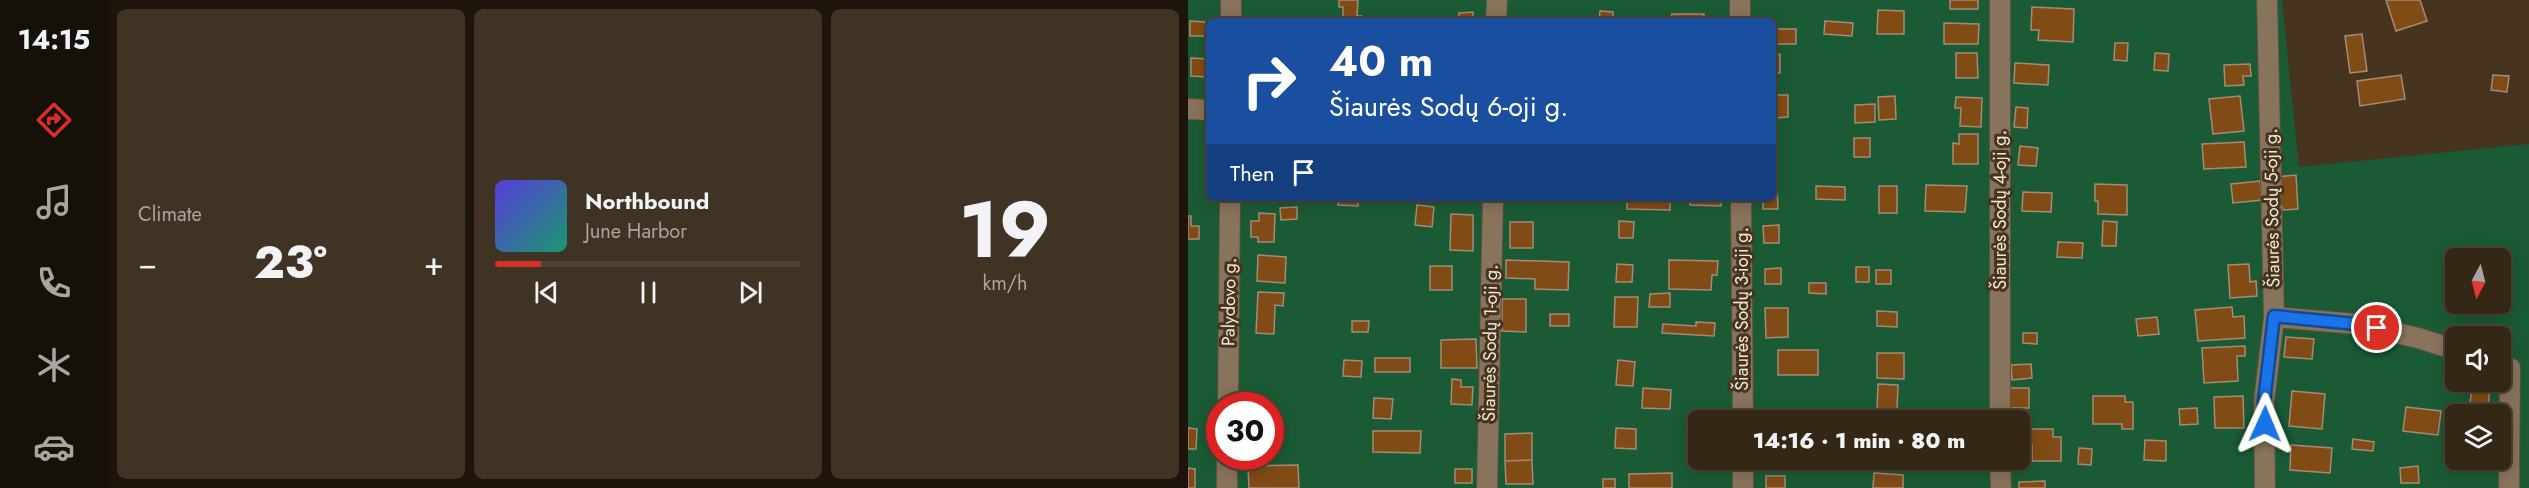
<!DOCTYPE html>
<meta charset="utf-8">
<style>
:root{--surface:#342716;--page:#3f3323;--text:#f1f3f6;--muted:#a9a5a1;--line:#4e4435;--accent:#d93025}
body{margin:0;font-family:Jost,sans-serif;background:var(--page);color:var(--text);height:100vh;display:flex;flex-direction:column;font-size:22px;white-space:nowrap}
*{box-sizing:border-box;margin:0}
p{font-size:20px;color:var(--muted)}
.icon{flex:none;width:33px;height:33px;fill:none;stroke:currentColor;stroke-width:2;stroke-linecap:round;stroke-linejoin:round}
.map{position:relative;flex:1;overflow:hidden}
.details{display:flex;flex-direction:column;gap:9px;padding:9px;background:#1d150c;width:1080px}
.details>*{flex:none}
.hud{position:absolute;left:18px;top:18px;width:570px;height:183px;border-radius:9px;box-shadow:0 3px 15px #0003,0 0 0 2px var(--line);background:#1a4fa0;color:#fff;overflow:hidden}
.needle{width:39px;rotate:187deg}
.tools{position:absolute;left:1257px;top:248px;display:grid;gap:12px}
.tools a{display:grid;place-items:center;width:66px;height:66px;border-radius:9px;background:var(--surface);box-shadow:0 3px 15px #0003,0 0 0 2px var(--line);font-size:30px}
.speed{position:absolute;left:18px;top:392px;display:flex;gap:12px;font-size:30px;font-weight:700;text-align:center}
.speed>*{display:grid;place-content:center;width:78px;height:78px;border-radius:50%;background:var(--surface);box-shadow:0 3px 15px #0003,0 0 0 2px var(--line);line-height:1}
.speed .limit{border:9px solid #d22;background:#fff;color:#111}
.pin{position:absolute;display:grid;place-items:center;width:51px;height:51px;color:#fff;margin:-26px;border:3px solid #fff;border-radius:50%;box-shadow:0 2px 6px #0007}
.me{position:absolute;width:66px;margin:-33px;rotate:1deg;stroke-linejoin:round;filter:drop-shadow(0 0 4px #0008)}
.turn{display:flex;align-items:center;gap:21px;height:126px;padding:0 24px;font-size:27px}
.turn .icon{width:78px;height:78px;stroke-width:2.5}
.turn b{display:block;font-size:42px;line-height:51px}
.then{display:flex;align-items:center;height:57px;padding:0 24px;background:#0003;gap:12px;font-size:22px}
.big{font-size:45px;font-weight:800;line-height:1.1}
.details .widget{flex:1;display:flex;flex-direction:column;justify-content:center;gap:9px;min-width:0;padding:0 21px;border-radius:9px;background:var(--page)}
.details .dial{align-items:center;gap:0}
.dial b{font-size:78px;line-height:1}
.song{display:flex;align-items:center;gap:18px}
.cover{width:72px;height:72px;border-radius:9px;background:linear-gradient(135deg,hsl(250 70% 55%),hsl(160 70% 35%))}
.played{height:6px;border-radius:3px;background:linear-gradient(90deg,var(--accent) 15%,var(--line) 15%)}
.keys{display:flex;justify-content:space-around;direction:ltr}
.heat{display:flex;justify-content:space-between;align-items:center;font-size:33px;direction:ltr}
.details .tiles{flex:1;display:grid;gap:9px;grid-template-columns:repeat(3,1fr)}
.trip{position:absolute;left:500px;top:410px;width:342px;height:60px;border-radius:9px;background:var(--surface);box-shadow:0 3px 15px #0003,0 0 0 2px var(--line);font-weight:800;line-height:60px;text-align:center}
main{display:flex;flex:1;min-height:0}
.tabs{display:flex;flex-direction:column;width:108px;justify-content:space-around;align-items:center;background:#151009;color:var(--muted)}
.tabs .icon{width:42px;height:42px}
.tabs .on{color:var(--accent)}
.tabs b{font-size:27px;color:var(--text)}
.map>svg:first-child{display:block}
.green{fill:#1a5b35;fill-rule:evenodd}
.building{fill:#814b15;stroke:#a58b77;stroke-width:1.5}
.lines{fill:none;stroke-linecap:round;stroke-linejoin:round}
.minor-casing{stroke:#60503d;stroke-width:22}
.minor{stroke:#88735b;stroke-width:20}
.route-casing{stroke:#114b97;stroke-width:15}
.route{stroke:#1a73e8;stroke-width:10}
.labels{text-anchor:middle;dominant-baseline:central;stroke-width:6;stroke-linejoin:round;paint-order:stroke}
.street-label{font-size:18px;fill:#f3e8db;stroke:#46341e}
</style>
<main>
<nav class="tabs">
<b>14:15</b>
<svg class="icon on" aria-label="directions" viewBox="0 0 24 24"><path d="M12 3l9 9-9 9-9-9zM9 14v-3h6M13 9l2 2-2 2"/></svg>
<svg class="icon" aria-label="music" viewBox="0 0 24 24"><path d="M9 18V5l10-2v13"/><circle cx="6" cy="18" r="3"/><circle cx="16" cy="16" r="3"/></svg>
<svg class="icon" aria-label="phone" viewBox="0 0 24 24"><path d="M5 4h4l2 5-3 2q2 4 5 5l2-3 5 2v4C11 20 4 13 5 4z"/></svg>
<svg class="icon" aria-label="climate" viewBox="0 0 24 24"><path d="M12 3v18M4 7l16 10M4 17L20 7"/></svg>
<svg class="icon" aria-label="car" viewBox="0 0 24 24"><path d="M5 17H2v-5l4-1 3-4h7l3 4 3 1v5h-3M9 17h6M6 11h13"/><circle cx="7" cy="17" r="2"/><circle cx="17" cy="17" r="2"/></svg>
</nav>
<section class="details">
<div class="tiles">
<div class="widget"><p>Climate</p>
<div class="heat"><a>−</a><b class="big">23°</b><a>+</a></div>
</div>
<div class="widget">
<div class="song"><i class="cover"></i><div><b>Northbound</b><p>June Harbor</p></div></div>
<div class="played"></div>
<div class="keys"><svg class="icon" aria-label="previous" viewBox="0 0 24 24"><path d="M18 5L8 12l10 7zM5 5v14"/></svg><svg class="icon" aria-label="pause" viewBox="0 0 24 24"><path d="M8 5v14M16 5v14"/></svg><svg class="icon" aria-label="next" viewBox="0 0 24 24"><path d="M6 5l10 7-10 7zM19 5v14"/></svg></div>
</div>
<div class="widget dial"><b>19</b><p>km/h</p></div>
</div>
</section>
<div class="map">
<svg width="1341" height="488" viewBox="0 0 1341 488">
<rect width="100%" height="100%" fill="#46341e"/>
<path class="green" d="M0,0H1094L1111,167L1341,144V488H0ZM21,21H585V198H21ZM1268,258H1312V303H1268ZM1268,336H1312V381H1268ZM32,405H82V456H32ZM1268,414H1312V459H1268ZM510,420H831V459H510Z"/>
<path class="building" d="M151,0H170L169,16H174V21H155V7H151Z
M762,0H790V9H762Z
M1198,0H1232L1239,21L1208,31Z
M844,7L886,9L885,42L850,40L851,30H843Z
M690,10L716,11V34H689Z
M412,11L425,12V21H411Z
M285,12V21H271V13Z
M484,14H516L515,21H483Z
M2,21L17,22V36H2Z
M637,21L665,23L664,36L636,34Z
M756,23L791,24L790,44H756Z
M585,29H608V44H585Z
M1174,34L1179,71L1162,73L1157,36Z
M927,43H940L939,61L926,60Z
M768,53H789L790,78H768Z
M967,53L981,54L980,71L966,70Z
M592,54V73H585V55Z
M3,58L20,59L19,77L3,76Z
M827,63L861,65L860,85L826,83Z
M1062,64L1063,76H1055L1056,85L1037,86L1036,65Z
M1213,75L1217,99L1172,106L1169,81Z
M1305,75L1321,76L1319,92L1303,90Z
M585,95H600V117L585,118Z
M707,96L708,119L691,120L690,97Z
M1052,96L1056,131L1025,134L1021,99Z
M768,97L794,98L793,127L772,126L773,108H767Z
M687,104V122L667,123V105Z
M828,107L840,108L839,128L826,127Z
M771,134H790V164H765V143L771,144Z
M666,138H682V157H666Z
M1056,142L1058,167L1016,169L1014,144Z
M832,146L850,148L848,166L830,165Z
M1108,175L1110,209L1095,210L1094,206H1091L1089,177Z
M1072,181L1074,200L1045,203L1043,184Z
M907,184L939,185V215L910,214V201H907Z
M585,185H589L590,209H575V198H585Z
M738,185L779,186L777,212L737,211Z
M628,186L657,187V200L628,199Z
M691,186H709V213H691Z
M835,192L864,193L863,212L834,211Z
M151,198H171L170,206L150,205Z
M439,198H482V210L439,209Z
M502,198H533V206L502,205Z
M229,205L246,207L244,227L227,225Z
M109,207V219L93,220L92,208Z
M71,213L87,214L86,242H70V237H63V221H71Z
M263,214L285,215V251L262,250Z
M0,216H3V226H11V239H0Z
M431,221L446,222L445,238H431Z
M915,221L929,222L928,246H914Z
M322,222H345V248H322Z
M591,225V243H576L575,226Z
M870,242L895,243L894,258L869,257Z
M70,255L98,257L97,283L69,281Z
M318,260L381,262L380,290L347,289V279L318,278Z
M481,260L530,261L529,275H524L523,290L481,289Z
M429,264L445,265L444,282H428Z
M1061,264L1062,282L1068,281L1069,296L1042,298L1040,265Z
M242,266H264V290H242Z
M668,267H681V282H668Z
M593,268V284H577V269Z
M688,270H703V284H688Z
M621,283H638V294L621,293Z
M70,292L96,293L95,306L87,305L86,334L68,333Z
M482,293V307H461L462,294Z
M427,297H450L449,327H426Z
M314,299H338V332L314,331Z
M1044,307L1045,317L1056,316L1057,338L1010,341L1007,310Z
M577,308H600V337L578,338Z
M689,311L709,312V327L689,326Z
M362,314H381V326H362Z
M969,317L971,334L950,336L948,319Z
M164,321H181L180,332H164Z
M508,322L527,323L526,336L474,333L475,324L508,326Z
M835,333H849V344L835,343Z
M1098,337L1126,339L1124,359L1096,357Z
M288,339L289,368H253V340Z
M1057,346V356H1049L1050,381L1016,383L1014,348Z
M590,350H630V375H590Z
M689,353H716V379L689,378Z
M187,358H222V372H187Z
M156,360L174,361L173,377L155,376Z
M430,360L447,362L445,386L428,385Z
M843,364L844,378L824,380L823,365Z
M264,379L273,380V387H285L284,405L263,404Z
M1285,381L1303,382L1300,405L1282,403Z
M690,384L710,385L709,410H689Z
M455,388L483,390L482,409L454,408Z
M821,388H841V408H822Z
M1104,391L1137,394L1134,429L1101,426Z
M905,396H937V402H945V429H934V424H905Z
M1055,396L1056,428H1027L1026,397Z
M186,398L205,399L203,419L185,418Z
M1218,407L1253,411L1250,435L1215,431Z
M1009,408L1010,424L992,425L991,409Z
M1263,415H1268V437L1261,436Z
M0,428L9,429L8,449H0Z
M428,428L448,429V449L427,448Z
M834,429H865V437H873V461H844V445H833Z
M185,431H233L232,453L185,452Z
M344,433V460L317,461V434Z
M82,436H91V453L82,454Z
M1165,439L1186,442L1185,451L1164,449Z
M957,440L978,441V461L956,460Z
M1103,445L1144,448L1142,473L1102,470Z
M891,448L904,449L903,465L890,464Z
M344,460L345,484H318L317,461Z
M110,465L111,488H61L60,466Z
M1230,466L1231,483H1213L1212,468Z
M0,468L7,469V488H0Z
M267,469H284V483H267Z
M484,473V488H441V474Z
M686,473L715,475V488H685Z
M578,476H597V488H578Z
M415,479H427V488H415Z
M857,481V488H831V482Z"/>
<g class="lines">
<defs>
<path id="minor" d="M552,0V21
M812,0V420
M43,21V0
M308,21L309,0
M0,109L21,110
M553,198L555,420
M1086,317L1168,324L1230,338L1268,350
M1312,365L1322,368L1321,488
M40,405L42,198
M555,459V488
M812,459L813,488
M39,488V456
M299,488L305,198
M1077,488L1076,402L1086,317L1079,0"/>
</defs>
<use href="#minor" class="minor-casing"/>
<use href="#minor" class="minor"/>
</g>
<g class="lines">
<defs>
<path id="route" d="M1077,424L1076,402L1086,316L1168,324L1189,328"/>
</defs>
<use href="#route" class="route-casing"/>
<use href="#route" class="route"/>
</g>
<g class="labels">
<g class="street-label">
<text transform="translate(1084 208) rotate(-91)">Šiaurės Sodų 5-oji g.</text>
<text transform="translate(812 210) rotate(-90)">Šiaurės Sodų 4-oji g.</text>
<text transform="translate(41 302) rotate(-89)">Palydovo g.</text>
<text transform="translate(554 309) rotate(-90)">Šiaurės Sodų 3-ioji g.</text>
<text transform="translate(302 343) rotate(-89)">Šiaurės Sodų 1-oji g.</text>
</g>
</g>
</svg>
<div class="tools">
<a><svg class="needle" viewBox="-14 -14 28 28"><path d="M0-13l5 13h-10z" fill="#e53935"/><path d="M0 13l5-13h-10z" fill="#a9a5a1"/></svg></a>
<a><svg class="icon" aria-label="sound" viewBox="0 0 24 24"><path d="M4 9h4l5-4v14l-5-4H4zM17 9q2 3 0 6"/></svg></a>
<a><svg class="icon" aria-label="layers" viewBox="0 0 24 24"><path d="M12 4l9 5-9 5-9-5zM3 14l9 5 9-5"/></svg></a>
</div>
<div class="speed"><div class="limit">30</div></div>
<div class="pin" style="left:1189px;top:328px;background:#d93025"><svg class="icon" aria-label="arrive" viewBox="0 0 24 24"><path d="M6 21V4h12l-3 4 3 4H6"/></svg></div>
<svg class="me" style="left:1077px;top:424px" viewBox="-20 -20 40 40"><path d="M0-17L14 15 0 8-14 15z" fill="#1a73e8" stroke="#fff" stroke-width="4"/></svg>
<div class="trip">14:16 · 1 min · 80 m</div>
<div class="hud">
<div class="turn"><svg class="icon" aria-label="right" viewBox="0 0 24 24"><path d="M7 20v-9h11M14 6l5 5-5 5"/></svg><div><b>40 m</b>Šiaurės Sodų 6-oji g.</div></div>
<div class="then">Then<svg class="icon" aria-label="arrive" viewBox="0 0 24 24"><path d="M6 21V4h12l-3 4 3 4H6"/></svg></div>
</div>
</div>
</main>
